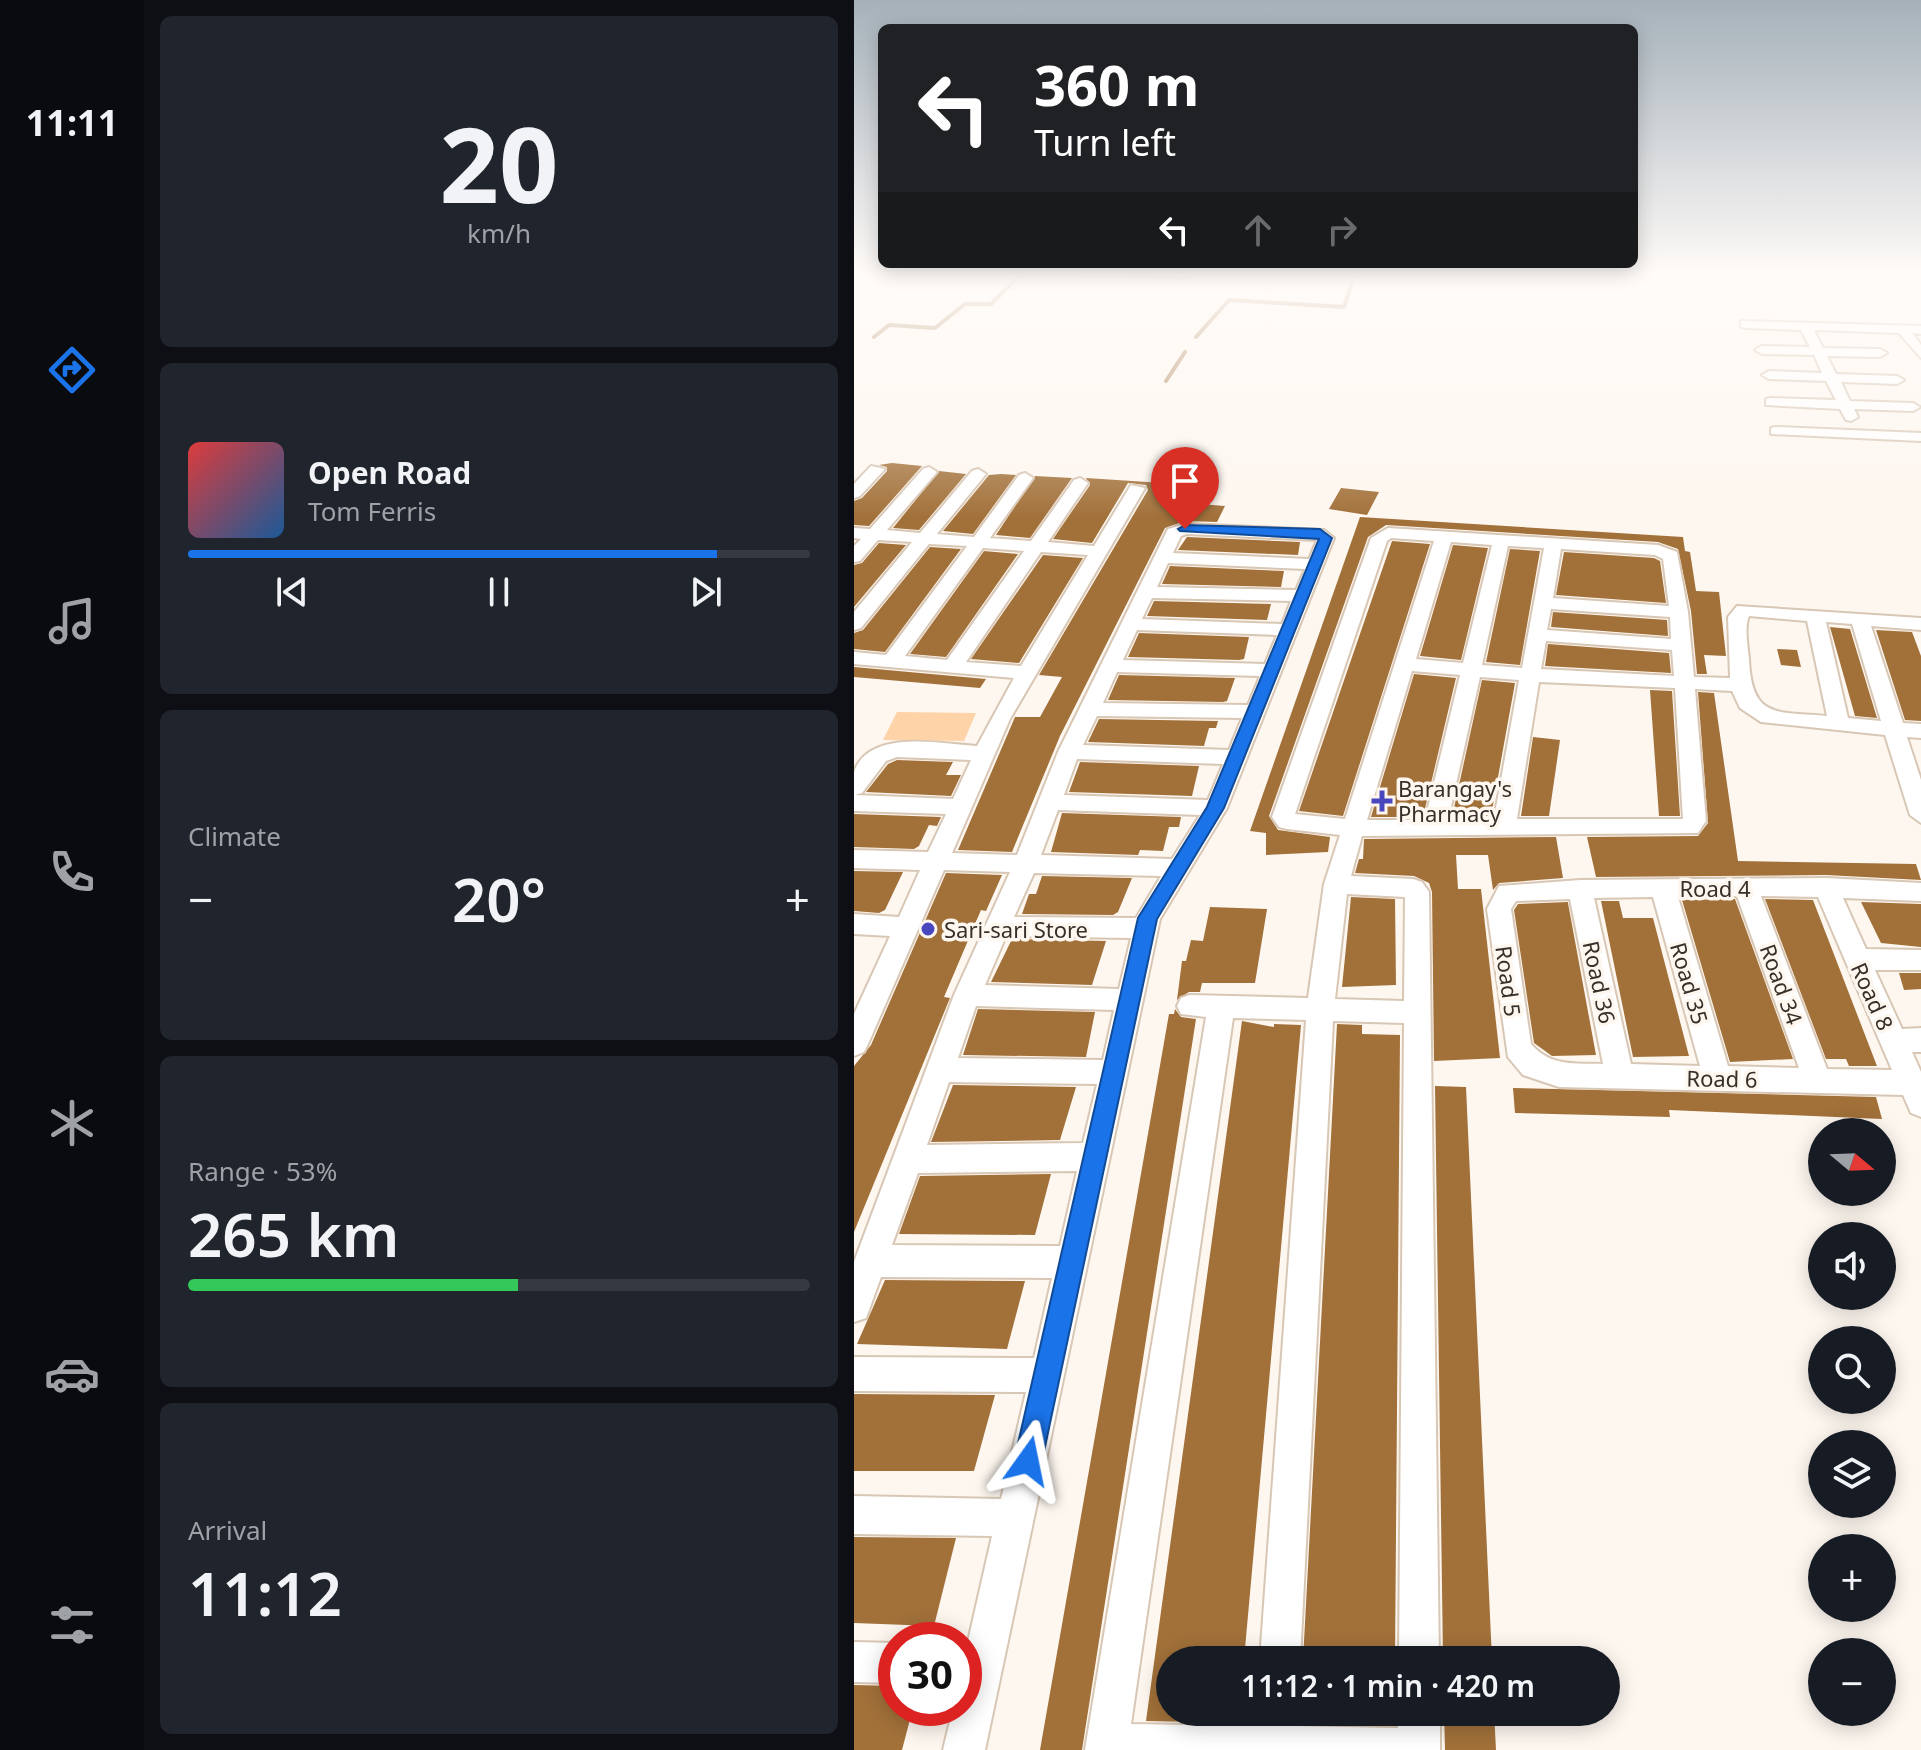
<!DOCTYPE html>
<meta charset="utf-8">
<style>
:root{--surface:#171b24;--page:#20242c;--text:#f1f3f6;--muted:#9ea1a6;--line:#363941;--accent:#1a73e8}
body{margin:0;font-family:"Noto Sans",sans-serif;background:var(--page);color:var(--text);height:100vh;display:flex;flex-direction:column;font-size:30px;white-space:nowrap}
*{box-sizing:border-box;margin:0}
p{font-size:26px;color:var(--muted)}
.icon{flex:none;width:44px;height:44px;fill:none;stroke:currentColor;stroke-width:2;stroke-linecap:round;stroke-linejoin:round}
.map{position:relative;flex:1;overflow:hidden}
.sheet{display:flex;flex-direction:column;gap:16px;padding:16px;background:#0d0f14;width:710px}
.sheet>*{flex:none}
.banner{position:absolute;left:24px;top:24px;width:760px;height:244px;border-radius:12px;box-shadow:0 4px 20px #0003;background:#202124;color:#fff;overflow:hidden}
.needle{width:52px;rotate:109deg}
.controls{position:absolute;left:954px;top:1118px;display:grid;gap:16px}
.controls a{display:grid;place-items:center;width:88px;height:88px;border-radius:50%;background:var(--surface);box-shadow:0 4px 20px #0003;font-size:40px}
.speed{position:absolute;left:24px;top:1622px;display:flex;gap:16px;font-size:40px;font-weight:700;text-align:center}
.speed>*{display:grid;place-content:center;width:104px;height:104px;border-radius:50%;background:var(--surface);box-shadow:0 4px 20px #0003;line-height:1}
.speed .limit{border:12px solid #d22;background:#fff;color:#111}
.pin{position:absolute;display:grid;place-items:center;width:68px;height:68px;color:#fff;margin:-82px -34px;border-radius:50% 50% 50% 0;rotate:-45deg;box-shadow:0 0 8px #0007}
.pin .icon{rotate:45deg}
.me{position:absolute;width:88px;margin:-44px;rotate:12deg;stroke-linejoin:round;filter:drop-shadow(0 0 6px #0008)}
.turn{display:flex;align-items:center;gap:28px;height:168px;padding:0 24px;font-size:36px}
.turn .icon{width:104px;height:104px;stroke-width:2.5}
.turn b{display:block;font-size:56px;line-height:68px}
.lanes{display:flex;align-items:center;height:76px;padding:0 24px;background:#0003;justify-content:center;gap:40px;direction:ltr}
.lanes .off{opacity:.35}
.big{font-size:60px;font-weight:600;line-height:1.1}
.sheet .widget{flex:1;display:flex;flex-direction:column;justify-content:center;gap:12px;min-width:0;padding:0 28px;border-radius:12px;background:var(--page)}
.sheet .dial{align-items:center;gap:0}
.dial b{font-size:104px;line-height:1}
.song{display:flex;align-items:center;gap:24px}
.cover{width:96px;height:96px;border-radius:12px;background:linear-gradient(135deg,hsl(0 70% 55%),hsl(210 70% 35%))}
.played{height:8px;border-radius:4px;background:linear-gradient(90deg,var(--accent) 85%,var(--line) 85%)}
.keys{display:flex;justify-content:space-around;direction:ltr}
.heat{display:flex;justify-content:space-between;align-items:center;font-size:44px;direction:ltr}
.charge{height:12px;border-radius:6px;background:linear-gradient(90deg,#34c759 53%,var(--line) 0)}
.trip{position:absolute;left:302px;top:1646px;width:464px;height:80px;border-radius:40px;background:var(--surface);box-shadow:0 4px 20px #0003;font-weight:600;line-height:80px;text-align:center}
main{display:flex;flex:1;min-height:0}
.tabs{display:flex;flex-direction:column;width:144px;justify-content:space-around;align-items:center;background:#090b0e;color:var(--muted)}
.tabs .icon{width:56px;height:56px}
.tabs .active{color:var(--accent)}
.tabs b{font-size:36px;color:var(--text)}
.map>svg:first-child{display:block}
.green{fill:#fed3a8}
.lines{fill:none;stroke-linecap:round;stroke-linejoin:round}
.stream{stroke:#af885e;stroke-width:4}
.building{fill:#a2713a}
.minor-casing{stroke:#d8c7b5;stroke-width:4}
.minor{fill:#fff;fill-rule:evenodd}
.route{fill:#1a73e8;stroke:#114b97;stroke-width:2}
.poi-dot{fill:#4847bd;stroke:#fef7f0;stroke-width:3}
.labels{text-anchor:middle;dominant-baseline:central;stroke-width:7;stroke-linejoin:round;paint-order:stroke}
.poi-label{font-size:22px;fill:#37302a;stroke:#fef7f0;text-anchor:start}
.street-label{font-size:22px;fill:#37302a;stroke:#fef7f0}
</style>
<main>
<nav class="tabs">
<b>11:11</b>
<svg class="icon active" aria-label="directions" viewBox="0 0 24 24"><path d="M12 3l9 9-9 9-9-9zM9 14v-3h6M13 9l2 2-2 2"/></svg>
<svg class="icon" aria-label="music" viewBox="0 0 24 24"><path d="M9 18V5l10-2v13"/><circle cx="6" cy="18" r="3"/><circle cx="16" cy="16" r="3"/></svg>
<svg class="icon" aria-label="phone" viewBox="0 0 24 24"><path d="M5 4h4l2 5-3 2q2 4 5 5l2-3 5 2v4C11 20 4 13 5 4z"/></svg>
<svg class="icon" aria-label="climate" viewBox="0 0 24 24"><path d="M12 3v18M4 7l16 10M4 17L20 7"/></svg>
<svg class="icon" aria-label="car" viewBox="0 0 24 24"><path d="M5 17H2v-5l4-1 3-4h7l3 4 3 1v5h-3M9 17h6M6 11h13"/><circle cx="7" cy="17" r="2"/><circle cx="17" cy="17" r="2"/></svg>
<svg class="icon" aria-label="filters" viewBox="0 0 24 24"><path d="M4 7h16M4 17h16"/><circle cx="9" cy="7" r="2"/><circle cx="15" cy="17" r="2"/></svg>
</nav>
<section class="sheet">
<div class="widget dial"><b>20</b><p>km/h</p></div>
<div class="widget">
<div class="song"><i class="cover"></i><div><b>Open Road</b><p>Tom Ferris</p></div></div>
<div class="played"></div>
<div class="keys"><svg class="icon" aria-label="previous" viewBox="0 0 24 24"><path d="M18 5L8 12l10 7zM5 5v14"/></svg><svg class="icon" aria-label="pause" viewBox="0 0 24 24"><path d="M8 5v14M16 5v14"/></svg><svg class="icon" aria-label="next" viewBox="0 0 24 24"><path d="M6 5l10 7-10 7zM19 5v14"/></svg></div>
</div>
<div class="widget"><p>Climate</p>
<div class="heat"><a>−</a><b class="big">20°</b><a>+</a></div>
</div>
<div class="widget"><p>Range · 53%</p><b class="big">265 km</b><div class="charge"></div></div>
<div class="widget"><p>Arrival</p><b class="big">11:12</b></div>
</section>
<div class="map">
<svg width="1067" height="1750" viewBox="0 0 1067 1750">
<rect width="100%" height="100%" fill="#fef7f0"/>
<path class="green" d="M43,712H44L122,713L110,741L29,740Z"/>
<g class="lines">
<path class="stream" d="M20,337L35,325L81,328L111,304H137L168,273L334,278L337,273
M342,337L375,300L490,307L501,273
M312,381L331,352"/>
</g>
<path class="building" d="M38,463L68,466L15,526L0,525V501L8,498L33,471V467L25,465Z
M85,471L112,474L65,530L39,528Z
M147,474L162,475L119,534L89,531L135,475Z
M181,476L218,478L176,538L142,535Z
M232,478L309,483L307,488L325,493L320,502L371,506L363,522L331,521L311,528L206,736L158,852L104,850L161,717H186L208,677L185,675L294,490L292,485L274,483L238,543L199,539L236,485Z
M487,488L525,492L513,515L475,509Z
M506,517L829,537L831,551L836,552L842,591L865,592L872,656L850,655L853,674H843L837,611L824,549L804,542L532,525L514,537L415,816L424,830L476,837L474,852L412,855V833L396,831Z
M333,537L446,542L444,555L324,550Z
M538,541L576,544L489,816L445,811Z
M25,543L52,545L0,607V565L8,563Z
M599,545L634,548L607,660L566,656Z
M76,547L107,549L31,652L0,649V633L9,630Z
M656,549L686,551L666,665L632,662Z
M130,551L164,554L92,657L56,654Z
M710,552L800,558L806,561L812,603L702,595Z
M189,555L229,558L165,663L117,659Z
M316,566L430,571L427,587L308,584Z
M300,601L417,604L413,620L293,616Z
M699,612L813,620L814,636L697,627Z
M976,627L996,629L1023,718L1001,716Z
M1022,630L1058,632L1067,656V721L1051,720Z
M285,633L395,637L390,659L385,660L274,657Z
M694,644L815,653L817,673L691,666Z
M923,649L943,650L947,667L927,665Z
M0,667L132,679L126,688L0,677Z
M560,674L602,678L569,817H517Z
M265,675L381,678L373,701L369,702L254,700Z
M628,680L661,683L637,816L598,817Z
M796,690L818,691L826,816H805Z
M844,692L860,693L884,861L1062,864L1067,880L972,875L742,877L733,837L844,836L854,823Z
M245,719L364,721L362,728H355L350,746L234,742Z
M679,737L706,740L695,816H667Z
M43,760L99,762L92,775H107L97,796L12,792L34,764Z
M226,762L345,766L338,796L215,792Z
M208,813L327,817L325,827H315L309,851L286,850L284,855L197,852Z
M0,814L87,817L83,826L75,825L65,846L60,849L0,847Z
M702,837L709,878L645,883L639,890L634,855H602L604,889H627L646,1058L580,1061L578,892L575,883L560,876L501,873L505,859H509L510,839Z
M0,871L49,872L31,910L25,913L0,911Z
M92,873L148,875L132,911L127,910L90,997L96,998L0,1232V1066L17,1045Z
M188,876L278,878L264,912L259,915L168,914L175,894H182Z
M497,897L541,899L542,985L488,987Z
M881,899L939,1059L876,1062L828,900Z
M911,899L959,900L1023,1066H995L992,1059H972Z
M747,901H765L769,918H799L835,1056L779,1057Z
M714,902V903L742,1055L698,1056L680,1043L660,910L664,904Z
M1007,902L1067,904V947L1027,943Z
M356,907L413,909L401,983H348L346,992H335L323,1000L328,961H332L337,940L349,941Z
M158,939L252,941L238,985L137,982Z
M1045,973H1067V989L1050,990Z
M124,1009L241,1012L232,1057L109,1055Z
M321,1009L327,1017L342,1019L228,1750H186L315,1014H320Z
M388,1021L420,1027V1024L447,1025L390,1660H316V1712H386L385,1723L292,1721Z
M483,1024L508,1025V1034L546,1035L541,1660H449Z
M99,1085L222,1087L206,1140L77,1142Z
M581,1086L612,1087L638,1660H589Z
M659,1088L1022,1097L1028,1119L815,1110L816,1117L661,1113Z
M197,1174L181,1235L45,1234L66,1176Z
M31,1280L171,1281L153,1349L3,1344Z
M0,1394L141,1395L120,1471H0Z
M0,1537L102,1538L80,1626L0,1623Z
M0,1685L42,1686V1708H59L48,1750H0Z
M446,1712H541V1725L445,1723Z
M590,1712H640L642,1750H591Z"/>
<g class="lines">
<defs>
<path id="minor" d="M887,321L1067,326V334L1058,333L1067,345V358L1045,333L960,330L969,348L1026,349L1033,353L1026,357L973,356L982,374L1043,376L1050,380L1043,384L987,382L996,401L1059,403L1066,407L1059,411L1000,409L1004,417L997,421L992,420L986,409L912,405V399L917,398L982,400L972,381L915,379L908,375L915,371L968,373L960,355L908,354L901,350L908,346L956,347L947,330L891,328L887,327Z
M922,427L1067,433V441L917,434V428Z
M17,466L31,469L6,496L0,498V484Z
M75,467L83,472L33,530L66,533L118,471L124,469L132,474L83,534L120,537L165,475L171,473L179,478L136,538L177,541L220,480L226,478L234,483L194,542L240,546L277,485L291,488L156,719L98,853L163,855L204,752L314,529L331,524L470,530L480,538L373,808L306,919L131,1750H89L99,1708H110V1659L138,1536L0,1534V1496L147,1499L172,1392L0,1391V1357L180,1358L198,1278L27,1277L12,1318L0,1322V1262L100,995L156,872L90,870L14,1044L10,1052L0,1056V1014L36,936L0,934V914L45,917L66,870L0,868V850L74,852L92,814L0,811C0,800 0,782 0,772C15,728 88,744 123,746L160,678L0,664V652L32,655L113,546L75,544L7,628L0,630V612L58,542L24,540L6,561L0,562V546L7,539L0,538V528L16,529L69,469ZM333,534L463,540L455,559L319,553L327,536ZM129,548L170,551L93,660L51,656ZM187,552L234,555L167,666L112,662ZM314,563L451,569L442,590L303,587ZM298,598L437,601L428,624L288,619ZM283,630L423,635L411,664L269,660ZM263,672L406,676L394,705L249,703ZM243,716L388,718L375,750L229,745ZM43,757L117,760L99,799L1,795L8,793L32,761ZM223,759L369,764L354,800L210,795ZM204,810L346,815L318,859L187,855ZM180,873L307,876L282,918L160,917ZM152,936L277,938L265,989L131,985ZM122,1006L260,1010L249,1060L104,1058ZM95,1082L243,1084L229,1143L73,1145ZM223,1171L206,1246L38,1245L64,1173Z
M534,528L804,545L823,552L834,612L840,677L876,678L874,617L883,606L1067,618V630L1017,626L1049,723L1067,724V738L1053,737L1067,780V823L1056,815L1031,735L907,722L886,708L878,691L841,689L852,821L844,833L508,836L497,876L559,879L568,882L575,892L585,1660H545L550,1023L479,1021L446,1660H406L452,1020L379,1018L277,1724L400,1726L401,1712H443L442,1726L544,1728V1712H586V1750H231L352,1017L327,1014L323,1006L327,998L336,995L454,998L470,884L486,835L433,829L425,827L418,817L517,538ZM537,538L580,541L491,819L441,814L533,541ZM597,542L638,545L609,663L562,659ZM654,546L690,548L668,668L628,665ZM707,549L801,555L809,559L815,606L699,598ZM697,609L816,617L817,639L693,630ZM895,616L953,621L973,716C923,711 898,720 895,660C894,646 890,628 895,616ZM972,622L998,624L1027,721L994,718ZM692,641L818,650L820,676L687,669ZM558,671L606,675L571,820H513ZM626,677L665,680L640,819L594,820ZM685,682L821,688L829,819H663ZM493,894L551,897L550,1001L481,999Z
M972,878L1067,883V901L989,898L1012,949L1067,950V970H1021L1048,1029L1067,1028V1052H1058L1067,1072V1117L1057,1113L1049,1095L705,1087L669,1075L654,1057L633,909L645,886L726,880ZM883,896L945,1068L874,1066L824,897ZM907,896L964,897L1038,1070L973,1069ZM799,897L846,1066L777,1064L740,898ZM716,899L749,1064C721,1063 697,1067 677,1044L657,909L662,901Z
M0,1642L42,1643V1683L0,1682Z"/>
</defs>
<use href="#minor" class="minor-casing"/>
<use href="#minor" class="minor"/>
</g>
<linearGradient id="sky" x2="0" y2="1"><stop stop-color="#a5b1ba"/><stop offset="0.53" stop-color="#fffbf8"/><stop offset="1" stop-color="#fffbf8" stop-opacity="0"/></linearGradient>
<rect width="1067" height="518" fill="url(#sky)"/>
<path class="route" d="M331,525L466,529L478,538L370,808L303,919L188,1461L184,1471L174,1475L164,1471L160,1461L284,918L353,807L465,539L326,531L324,529Z"/>
<g class="poi-dot">
<path d="M524 789h8v8h8v8h-8v8h-8v-8h-8v-8h8z"/>
<circle cx="74" cy="929" r="8"/>
</g>
<g class="labels">
<g class="poi-label">
<text x="544" y="788">Barangay's<tspan x="544" dy="25">Pharmacy</tspan></text>
<text x="90" y="929">Sari-sari Store</text>
</g>
<g class="street-label">
<text x="861" y="888">Road 4</text>
<text transform="translate(655 981) rotate(82)">Road 5</text>
<text transform="translate(746 982) rotate(78)">Road 36</text>
<text transform="translate(836 983) rotate(74)">Road 35</text>
<text transform="translate(928 984) rotate(70)">Road 34</text>
<text transform="translate(1019 996) rotate(66)">Road 8</text>
<text transform="translate(868 1078) rotate(1)">Road 6</text>
</g>
</g>
</svg>
<div class="controls">
<a><svg class="needle" viewBox="-14 -14 28 28"><path d="M0-13l5 13h-10z" fill="#e53935"/><path d="M0 13l5-13h-10z" fill="#9ea1a6"/></svg></a>
<a><svg class="icon" aria-label="sound" viewBox="0 0 24 24"><path d="M4 9h4l5-4v14l-5-4H4zM17 9q2 3 0 6"/></svg></a>
<a><svg class="icon" aria-label="search" viewBox="0 0 24 24"><circle cx="10" cy="10" r="6"/><path d="M15 15l6 6"/></svg></a>
<a><svg class="icon" aria-label="layers" viewBox="0 0 24 24"><path d="M12 4l9 5-9 5-9-5zM3 14l9 5 9-5"/></svg></a>
<a>+</a>
<a>−</a>
</div>
<div class="speed"><div class="limit">30</div></div>
<div class="pin" style="left:331px;top:529px;background:#d93025"><svg class="icon" aria-label="arrive" viewBox="0 0 24 24"><path d="M6 21V4h12l-3 4 3 4H6"/></svg></div>
<svg class="me" style="left:174px;top:1461px" viewBox="-20 -20 40 40"><path d="M0-17L14 15 0 8-14 15z" fill="#1a73e8" stroke="#fff" stroke-width="4"/></svg>
<div class="trip">11:12 · 1 min · 420 m</div>
<div class="banner">
<div class="turn"><svg class="icon" aria-label="left" viewBox="0 0 24 24"><path d="M17 20v-9H6M10 6l-5 5 5 5"/></svg><div><b>360 m</b>Turn left</div></div>
<div class="lanes"><svg class="icon" aria-label="left" viewBox="0 0 24 24"><path d="M17 20v-9H6M10 6l-5 5 5 5"/></svg><svg class="icon off" aria-label="ahead" viewBox="0 0 24 24"><path d="M12 20V5M6 11l6-6 6 6"/></svg><svg class="icon off" aria-label="right" viewBox="0 0 24 24"><path d="M7 20v-9h11M14 6l5 5-5 5"/></svg></div>
</div>
</div>
</main>
